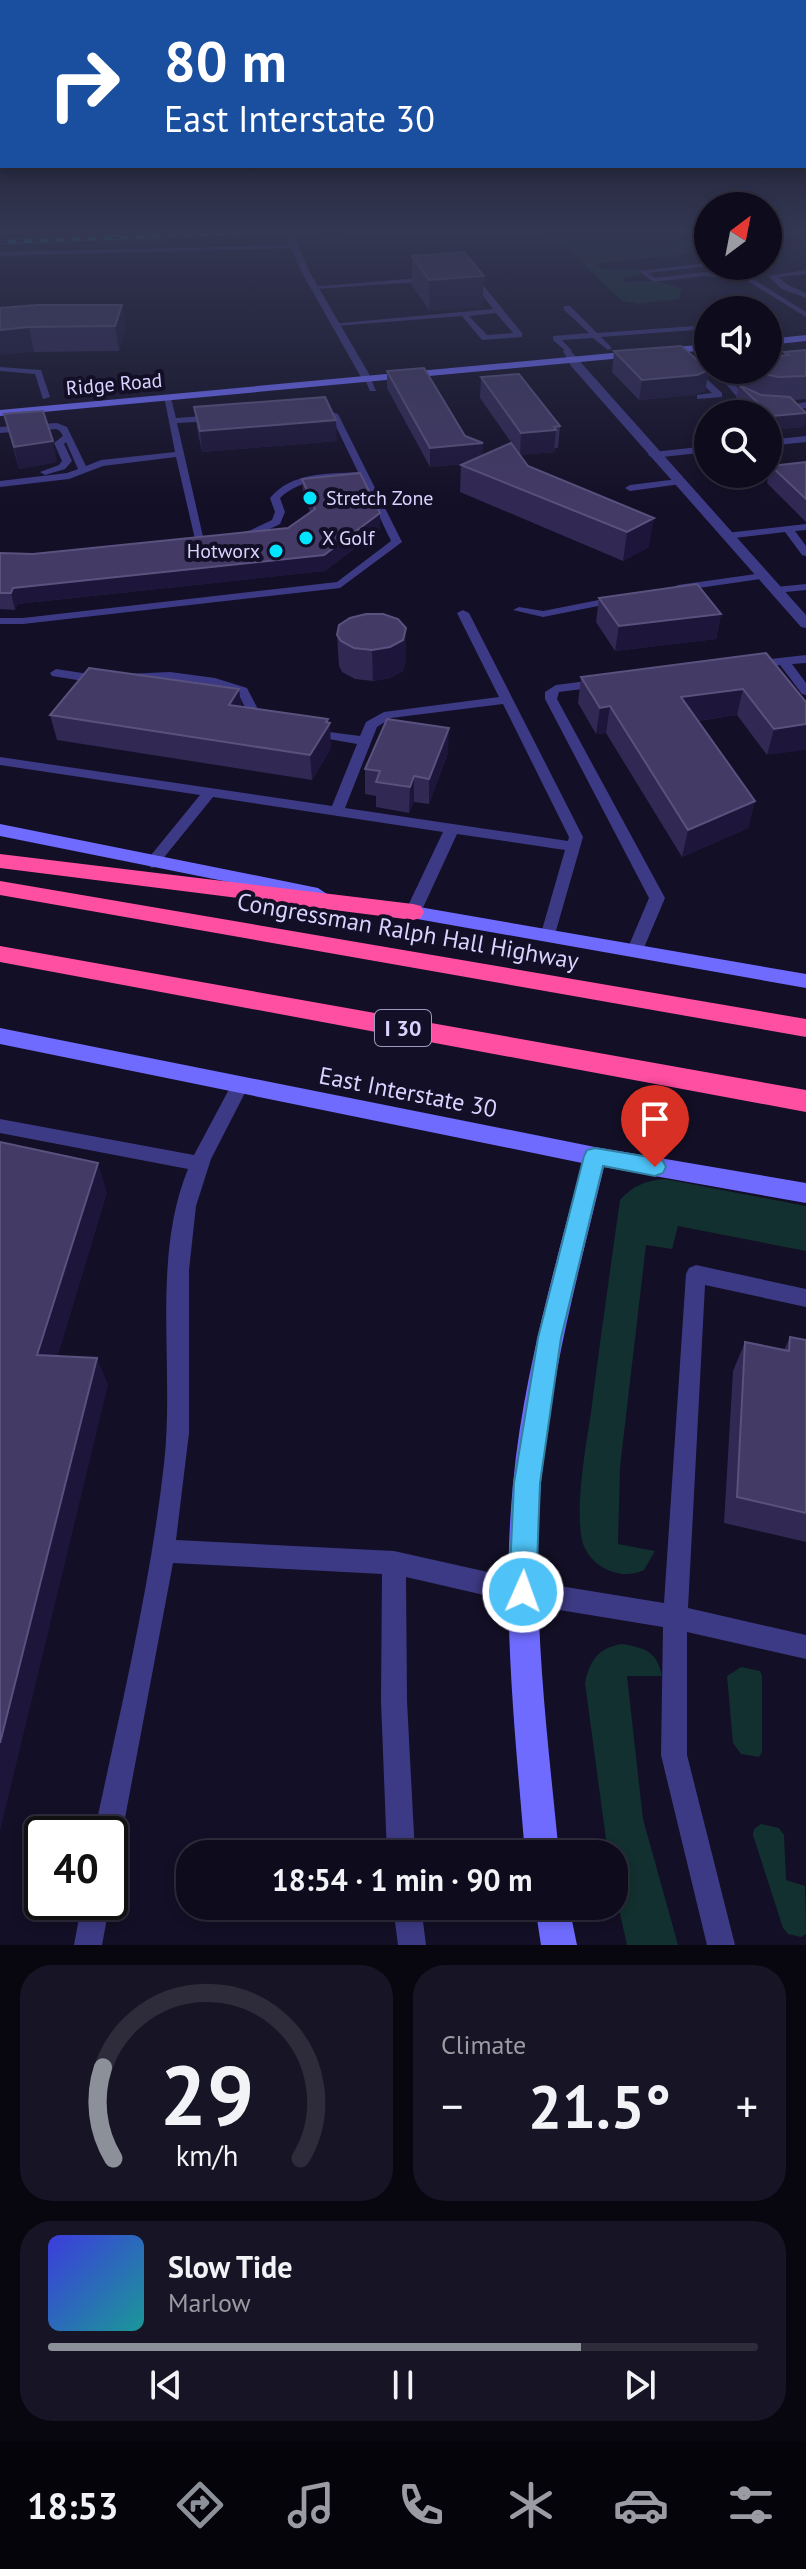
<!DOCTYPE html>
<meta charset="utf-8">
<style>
:root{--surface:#0e0b1c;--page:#171425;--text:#f1f3f6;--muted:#9b9ba3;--line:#2e2b3b;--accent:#8c9099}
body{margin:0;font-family:"PT Sans",sans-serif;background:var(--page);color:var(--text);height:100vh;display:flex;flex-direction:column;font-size:30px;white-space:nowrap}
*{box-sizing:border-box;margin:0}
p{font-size:26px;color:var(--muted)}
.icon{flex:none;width:44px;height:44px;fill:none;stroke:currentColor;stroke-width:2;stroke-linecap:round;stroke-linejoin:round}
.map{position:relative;height:1945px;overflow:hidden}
.drawer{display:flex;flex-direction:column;gap:20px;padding:20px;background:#08060f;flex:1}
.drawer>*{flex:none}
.hud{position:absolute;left:0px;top:0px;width:806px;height:168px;box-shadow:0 4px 12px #0003,0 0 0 2px var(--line);background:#1a4fa0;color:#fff;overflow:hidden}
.needle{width:52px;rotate:32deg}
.buttons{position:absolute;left:694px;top:192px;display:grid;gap:16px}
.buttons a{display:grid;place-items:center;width:88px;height:88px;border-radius:50%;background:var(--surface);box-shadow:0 4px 12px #0003,0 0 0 2px var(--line);font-size:40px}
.speed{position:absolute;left:24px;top:1816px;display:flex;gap:16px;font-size:40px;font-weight:700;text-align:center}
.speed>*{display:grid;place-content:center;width:104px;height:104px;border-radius:50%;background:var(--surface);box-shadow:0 4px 12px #0003,0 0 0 2px var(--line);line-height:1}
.speed .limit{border:4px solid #111;border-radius:12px;background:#fff;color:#111}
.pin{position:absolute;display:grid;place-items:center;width:68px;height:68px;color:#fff;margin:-82px -34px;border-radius:50% 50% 50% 0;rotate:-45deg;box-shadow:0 0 8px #0007}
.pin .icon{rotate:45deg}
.me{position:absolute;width:88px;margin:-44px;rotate:2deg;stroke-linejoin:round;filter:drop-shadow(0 0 6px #0008)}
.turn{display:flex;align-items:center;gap:28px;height:168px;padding:0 32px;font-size:36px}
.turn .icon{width:104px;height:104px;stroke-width:2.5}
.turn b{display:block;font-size:56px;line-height:68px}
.big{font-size:60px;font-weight:600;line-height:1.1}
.drawer .card{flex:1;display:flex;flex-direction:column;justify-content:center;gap:12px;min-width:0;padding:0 28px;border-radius:32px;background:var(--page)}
.drawer .dial{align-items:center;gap:0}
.dial svg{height:208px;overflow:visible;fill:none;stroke:var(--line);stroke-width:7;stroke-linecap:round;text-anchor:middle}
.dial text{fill:var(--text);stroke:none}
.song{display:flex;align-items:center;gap:24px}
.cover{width:96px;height:96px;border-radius:12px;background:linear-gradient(135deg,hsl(240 70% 55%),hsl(180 70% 35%))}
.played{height:8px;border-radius:4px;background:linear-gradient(90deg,var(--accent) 75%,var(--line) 75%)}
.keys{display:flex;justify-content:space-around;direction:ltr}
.heat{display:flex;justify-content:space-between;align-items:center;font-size:44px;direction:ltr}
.drawer .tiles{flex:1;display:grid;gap:20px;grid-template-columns:1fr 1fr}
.card:last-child{grid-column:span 2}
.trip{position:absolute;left:176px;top:1840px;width:452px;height:80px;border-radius:32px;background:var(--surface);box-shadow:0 4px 12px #0003,0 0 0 2px var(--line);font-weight:600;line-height:80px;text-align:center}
.dock{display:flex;height:128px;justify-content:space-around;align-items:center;background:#06040b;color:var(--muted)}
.dock .icon{width:56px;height:56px}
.dock .current{color:var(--accent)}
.dock b{font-size:36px;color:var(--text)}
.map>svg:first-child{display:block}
.green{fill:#12302f}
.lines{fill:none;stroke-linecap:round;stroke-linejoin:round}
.lane{fill:#3d3a85;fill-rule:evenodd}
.street{fill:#3d3a85;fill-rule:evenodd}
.secondary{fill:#6f6bff;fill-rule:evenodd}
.highway{fill:#ff4fa3;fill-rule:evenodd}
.rail-casing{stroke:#00e5ff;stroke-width:4}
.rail{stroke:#130f26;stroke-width:3;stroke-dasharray:8;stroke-linecap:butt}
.wall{fill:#312854}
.shaded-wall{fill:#1d163a}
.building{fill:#433a66;stroke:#5a527e;stroke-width:2}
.route{fill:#4fc3f7;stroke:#337fa1;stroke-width:2}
.poi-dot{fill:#00e5ff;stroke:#130f26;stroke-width:3}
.labels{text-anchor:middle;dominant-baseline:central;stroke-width:8;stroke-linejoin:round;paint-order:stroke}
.far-street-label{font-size:20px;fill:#d9d4ff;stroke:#130f26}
.far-poi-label{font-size:20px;fill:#d9d4ff;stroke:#130f26;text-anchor:start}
.shield{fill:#130f26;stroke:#9e99be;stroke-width:2}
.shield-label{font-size:22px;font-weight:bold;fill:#d9d4ff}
.street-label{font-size:24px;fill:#d9d4ff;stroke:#130f26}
</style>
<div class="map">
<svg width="806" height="1945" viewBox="0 0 806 1945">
<rect width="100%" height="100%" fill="#130f26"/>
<path class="green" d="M375,230H615V233C628,237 643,230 654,238L649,245L687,240L702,248L684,254L600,263L598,266L602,269L643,270L639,275L623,279V282L658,281L682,289L679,299L640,304L622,301L588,269L571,248L547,242L543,233L395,234L328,239L304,234Z
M665,1179L806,1206V1251L678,1226L672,1249L646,1245L620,1467L618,1544L655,1551L644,1570C620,1582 588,1566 582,1540C575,1507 586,1445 591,1412C600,1341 610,1271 620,1200C634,1185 645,1181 665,1179Z
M622,1644C645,1648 657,1651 662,1676H627L643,1819L678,1945H627L614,1887V1854H608L585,1683C590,1660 598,1648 622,1644Z
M741,1667L760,1671L762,1676V1752L759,1757L741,1754L733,1743L727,1676Z
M761,1824L779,1828L784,1835L786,1880L805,1886L806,1934L801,1937L788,1934L783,1928L753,1835L754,1829Z"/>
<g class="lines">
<path class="lane" d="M0,230H69L0,234Z
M295,245L297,248L0,256V252Z
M708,263L710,266L648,273L655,278L704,272L748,276L806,312V317L746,280L704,276L653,282L639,271Z
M806,270V274L778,277L788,285L806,293V298L782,289L768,276Z
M468,275L476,276L522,333V337L482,340L462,316L335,326L331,324L493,309L471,280L466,278ZM496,313L513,333L487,335L469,316Z
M433,277L436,281L314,289L310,287Z
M564,306H570L597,333L708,325V329L601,337L612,348L608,350L593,338L562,340L572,351L568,353L553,340V336L589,333L564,310Z
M768,347L785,357L787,366L765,371L768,370V366L779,363L768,353Z
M687,366H693L722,393V397L697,399V395L712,393L687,370Z
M0,367L41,370L50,397L43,399L35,374L0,371Z
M733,370H759L728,377L749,400L758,403V407L743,404L719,376Z
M364,377H370L376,391H370Z
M164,396L171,398L176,418L217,415L221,418L217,421L177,423L204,541L195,539L176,457L103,466L69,479L0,487V481L67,473L78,469L66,442L64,444L72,461L65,469L45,475L40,472L59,465L62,461L54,443L63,436L60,431L56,429L0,433V427L57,423L67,427L86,466L101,460L175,452Z
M806,402V408L778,411L774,408Z
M315,407L338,414L402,542L340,588L23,624H0V618H23L337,582L391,541L361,478C332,479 302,477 280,498L285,512L280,524C265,531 246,542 231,535L251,530L272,520L275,512L270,498C292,472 326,474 358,472L331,416L312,412V408Z
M806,436V442L768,446V440Z
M708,446V452L653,458L648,455L653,452Z
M678,479L681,480V484L630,491L625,488L630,485Z
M806,524V530L795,531L806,546V556L802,555L785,532L726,539L721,536L726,533Z
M763,573L768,576L767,578L678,591L672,588L678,585Z
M806,584V590L776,593L770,590L776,587Z
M619,596L625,599L623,601L543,617L513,610L519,607L543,611Z
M463,610L469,613L583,837L553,941H543L540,937L565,850L457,834L421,912L413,917L405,912L443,832L213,797L157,866L152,868L145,863L147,860L200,795L0,765V757L332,806L357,744L306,735V729L360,736L366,722L384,712L499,697L457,613ZM503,704L569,837L568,841L345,808L377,727L391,718Z
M806,655V663L792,664L806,683V695L802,694L780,665L752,669L746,665L752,661Z
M56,669L102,676L108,680L102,684L52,676L50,673Z
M170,672L215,678L247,688L262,717L271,724L265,728L252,722L238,693C202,679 164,678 125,682L119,678L125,674Z
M602,679L606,680V686L559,692L557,699L665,898L643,950L635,956L627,950L649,898L545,699V692L556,685Z
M240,1078L246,1080L249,1085L211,1159L196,1206L189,1270V1433L176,1540L394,1551L523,1580L664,1603L686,1274L689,1268L696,1265L806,1289V1307L705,1285L688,1608L806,1635V1659L687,1632V1755L735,1945H707L661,1755L663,1627L523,1604L406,1577L407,1701L415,1854H387L381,1701L382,1574L173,1563L122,1834L118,1844L110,1847V1834H94C120,1711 150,1589 164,1464C175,1369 151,1259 188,1169L0,1133V1119L194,1155L234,1080Z
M82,1902H110L102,1945H74Z
M393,1906H421L426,1945H398Z"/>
<path class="street" d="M284,230H292L309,271L372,379L371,381L362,379L301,271Z
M568,348L806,615V628L801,627L571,366L563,351Z"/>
<path class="secondary" d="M806,335V341L768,345V339Z
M708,344V350L0,416V410Z
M0,824L318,888L327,894L318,900L0,836Z
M396,903L806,974V988L389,914L387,909L389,904Z
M0,1028L595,1147L806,1183V1203L604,1167C579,1271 550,1376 541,1483C531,1608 547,1731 559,1854H525C515,1731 501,1608 513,1484C523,1375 555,1268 582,1163L0,1044Z
M535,1906H569L577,1945H541Z"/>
<path class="highway" d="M0,854L413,904L421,906L424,912L421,918L413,920L0,868Z
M0,881L806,1019V1037L0,895Z
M0,946L806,1090V1112L0,962Z"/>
<defs>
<path id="rail" d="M0,242L321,230"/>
</defs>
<use href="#rail" class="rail-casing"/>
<use href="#rail" class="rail"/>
</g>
<path class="wall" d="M412,256L484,276L482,307L429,310L412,286Z
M122,305L126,329L119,351L34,352L0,308Z
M806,350V399L792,400L806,413L804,427L769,430L768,429V414H752L736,399L739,385L736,382L738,370H768L784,356V352Z
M614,351L709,370L705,391L694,395L639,400L612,372Z
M387,371L465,436L483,443L482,456L528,466L649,547L623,561L460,492L461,465L463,464L430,467L387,388Z
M481,377L560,426L558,448H555L554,452L520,455L480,398Z
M194,407L337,441L202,452L197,428Z
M4,414L57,462L19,469Z
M806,462V522L767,483L771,466Z
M302,479L380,513V529L325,571L17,604L15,610L0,609V553L33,554L288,528L310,512L303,494Z
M599,598L721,614L716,639L615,651L596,622Z
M337,635L406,659L403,671L390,678L373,681L355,679L342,672L339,666Z
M766,653L806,702L767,755L737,715L698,721L755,801L748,828L682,857L606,733L596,734L578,703L581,677Z
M239,689L241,707L328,719L331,748L312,780L57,740L50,715Z
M448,753L429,804L414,802L409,813L376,807V796L365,794V769Z
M790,1337L806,1340V1542L724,1523L733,1371L745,1342L784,1350Z"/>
<path class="shaded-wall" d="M484,276L482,307L429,310V280Z
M122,305L126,329L119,351L115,326Z
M29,327L34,352L0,355V330Z
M709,370L705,391L694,395L639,400L642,380Z
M806,413L804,427L769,430L772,416Z
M336,420L337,441L202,452L200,431Z
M556,430L554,452L520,455L521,433Z
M53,441L57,462L19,469L14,447Z
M483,443L482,462L430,467V448Z
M380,513V529L325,571L17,604L15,610L11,593L13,588Z
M654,518L649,547L623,561L627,532Z
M721,614L716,639L615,651L619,626Z
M406,628V659L403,671L390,678L373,681L372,650Z
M239,689L242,714L229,705Z
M743,689L737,715L676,724L681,697Z
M610,706L606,733L596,734L600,708Z
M328,719V726L330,723L331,748L312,780L310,755Z
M806,724V750L767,755L774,729Z
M449,728L448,753L429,804V779Z
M414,776V802L409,813L410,787Z
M755,801L748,828L682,857L688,830Z
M98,1163L107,1193L50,1382L37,1355Z
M97,1358L108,1385L0,1831V1743Z"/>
<path class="building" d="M464,252L484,276L429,280L412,256Z
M37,305H122L115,326L29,327L0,330V308Z
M681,346L709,370L697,375L642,380L614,351Z
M806,350V376L778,377L761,373L756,370H768V357L789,355L784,352Z
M424,368L465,436L483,443L430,448L387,371Z
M519,374L560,426L554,427L556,430L521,433L481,377Z
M739,385L761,395L790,397L806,413L772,416Z
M325,397L336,420L200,431L194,407Z
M43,411L53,441L14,447L4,414Z
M511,443L528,466L654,518L627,532L461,465Z
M806,462V499L771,466Z
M360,473L380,513L324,555L13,588L11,593H0V553L33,554L288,528L315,509L302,479Z
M697,584L721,614L619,626L599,598Z
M366,614H383L398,619L406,628L403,640L390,647L372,650L354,648L341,641L337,635L339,625L350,618Z
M766,653L806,702V724L774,729L743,689L681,697L755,801L688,830L610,706L600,708L581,677Z
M89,668L239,689L229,705L328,719L326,722L330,723L310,755L50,715Z
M387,719L449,728L429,779L414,776L410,787L376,782L380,771L365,769Z
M0,1142L98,1163L37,1355L97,1358L0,1743Z
M790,1337L806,1340V1513L737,1497L745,1342L789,1351Z"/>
<linearGradient id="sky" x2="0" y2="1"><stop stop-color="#0a0815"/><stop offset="0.46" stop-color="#333752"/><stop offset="1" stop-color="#333752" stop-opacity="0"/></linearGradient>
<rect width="806" height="502" fill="url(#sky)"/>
<path class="route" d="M595,1148L655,1158L663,1161L666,1167L663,1173L655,1176L603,1166L561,1338L540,1483L536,1592L532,1602L523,1606L513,1602L509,1592L514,1483L538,1338L584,1156L587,1150Z"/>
<g class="poi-dot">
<circle cx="310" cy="498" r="8"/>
<circle cx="306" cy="538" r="8"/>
<circle cx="276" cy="551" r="8"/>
</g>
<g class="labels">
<g class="far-street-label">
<text transform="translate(114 384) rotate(-5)">Ridge Road</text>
</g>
<g class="far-poi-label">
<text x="326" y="498">Stretch Zone</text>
<text x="322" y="538">X Golf</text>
<text x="260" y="551" text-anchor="end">Hotworx</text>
</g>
<rect class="shield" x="375" y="1010" width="56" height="36" rx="6"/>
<g class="shield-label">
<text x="403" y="1028">I 30</text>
</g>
<g class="street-label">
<text transform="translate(408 931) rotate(10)">Congressman Ralph Hall Highway</text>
<text transform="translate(408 1092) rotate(11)">East Interstate 30</text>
</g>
</g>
</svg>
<div class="buttons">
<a><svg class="needle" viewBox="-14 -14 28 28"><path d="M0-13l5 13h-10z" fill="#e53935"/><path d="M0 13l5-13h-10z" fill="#9b9ba3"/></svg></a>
<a><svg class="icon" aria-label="sound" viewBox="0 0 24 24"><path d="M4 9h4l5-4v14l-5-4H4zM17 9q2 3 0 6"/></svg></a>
<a><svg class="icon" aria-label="search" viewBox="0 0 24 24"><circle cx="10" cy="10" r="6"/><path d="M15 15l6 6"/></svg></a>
</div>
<div class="speed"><div class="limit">40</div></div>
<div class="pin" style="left:655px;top:1167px;background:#d93025"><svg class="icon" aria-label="arrive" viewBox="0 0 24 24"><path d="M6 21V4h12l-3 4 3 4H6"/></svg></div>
<svg class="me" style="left:523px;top:1592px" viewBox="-20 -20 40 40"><circle r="17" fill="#4fc3f7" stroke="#fff" stroke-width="3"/><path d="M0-11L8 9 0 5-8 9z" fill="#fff"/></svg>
<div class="trip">18:54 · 1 min · 90 m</div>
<div class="hud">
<div class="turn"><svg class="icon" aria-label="right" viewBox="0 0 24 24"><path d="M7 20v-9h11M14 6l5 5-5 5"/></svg><div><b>80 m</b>East Interstate 30</div></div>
</div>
</div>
<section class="drawer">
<div class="tiles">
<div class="card dial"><svg viewBox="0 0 100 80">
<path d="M14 69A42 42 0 1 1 86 69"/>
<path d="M14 69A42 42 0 0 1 10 34" stroke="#8c9099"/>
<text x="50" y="56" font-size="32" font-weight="700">29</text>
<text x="50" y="72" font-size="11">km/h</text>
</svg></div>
<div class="card"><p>Climate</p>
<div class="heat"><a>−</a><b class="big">21.5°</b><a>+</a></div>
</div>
<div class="card">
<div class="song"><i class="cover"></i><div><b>Slow Tide</b><p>Marlow</p></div></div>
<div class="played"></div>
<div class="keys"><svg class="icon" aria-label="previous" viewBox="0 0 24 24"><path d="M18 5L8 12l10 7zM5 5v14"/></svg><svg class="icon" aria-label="pause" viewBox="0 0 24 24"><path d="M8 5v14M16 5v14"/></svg><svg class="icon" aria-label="next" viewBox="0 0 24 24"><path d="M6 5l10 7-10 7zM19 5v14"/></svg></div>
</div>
</div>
</section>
<nav class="dock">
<b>18:53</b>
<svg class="icon current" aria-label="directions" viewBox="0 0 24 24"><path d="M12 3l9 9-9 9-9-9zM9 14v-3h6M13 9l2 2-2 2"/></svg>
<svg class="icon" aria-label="music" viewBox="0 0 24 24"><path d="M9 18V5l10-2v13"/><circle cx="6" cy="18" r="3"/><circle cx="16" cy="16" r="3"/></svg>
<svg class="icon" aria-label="phone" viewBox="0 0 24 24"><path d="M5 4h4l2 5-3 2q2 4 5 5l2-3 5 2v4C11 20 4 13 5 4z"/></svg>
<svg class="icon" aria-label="climate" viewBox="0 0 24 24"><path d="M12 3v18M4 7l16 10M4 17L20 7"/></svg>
<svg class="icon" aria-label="car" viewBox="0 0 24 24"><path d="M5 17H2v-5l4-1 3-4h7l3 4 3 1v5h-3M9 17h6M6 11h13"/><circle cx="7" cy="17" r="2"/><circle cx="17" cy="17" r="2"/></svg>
<svg class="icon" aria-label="filters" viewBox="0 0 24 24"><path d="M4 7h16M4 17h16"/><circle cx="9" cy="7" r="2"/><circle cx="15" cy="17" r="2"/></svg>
</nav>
